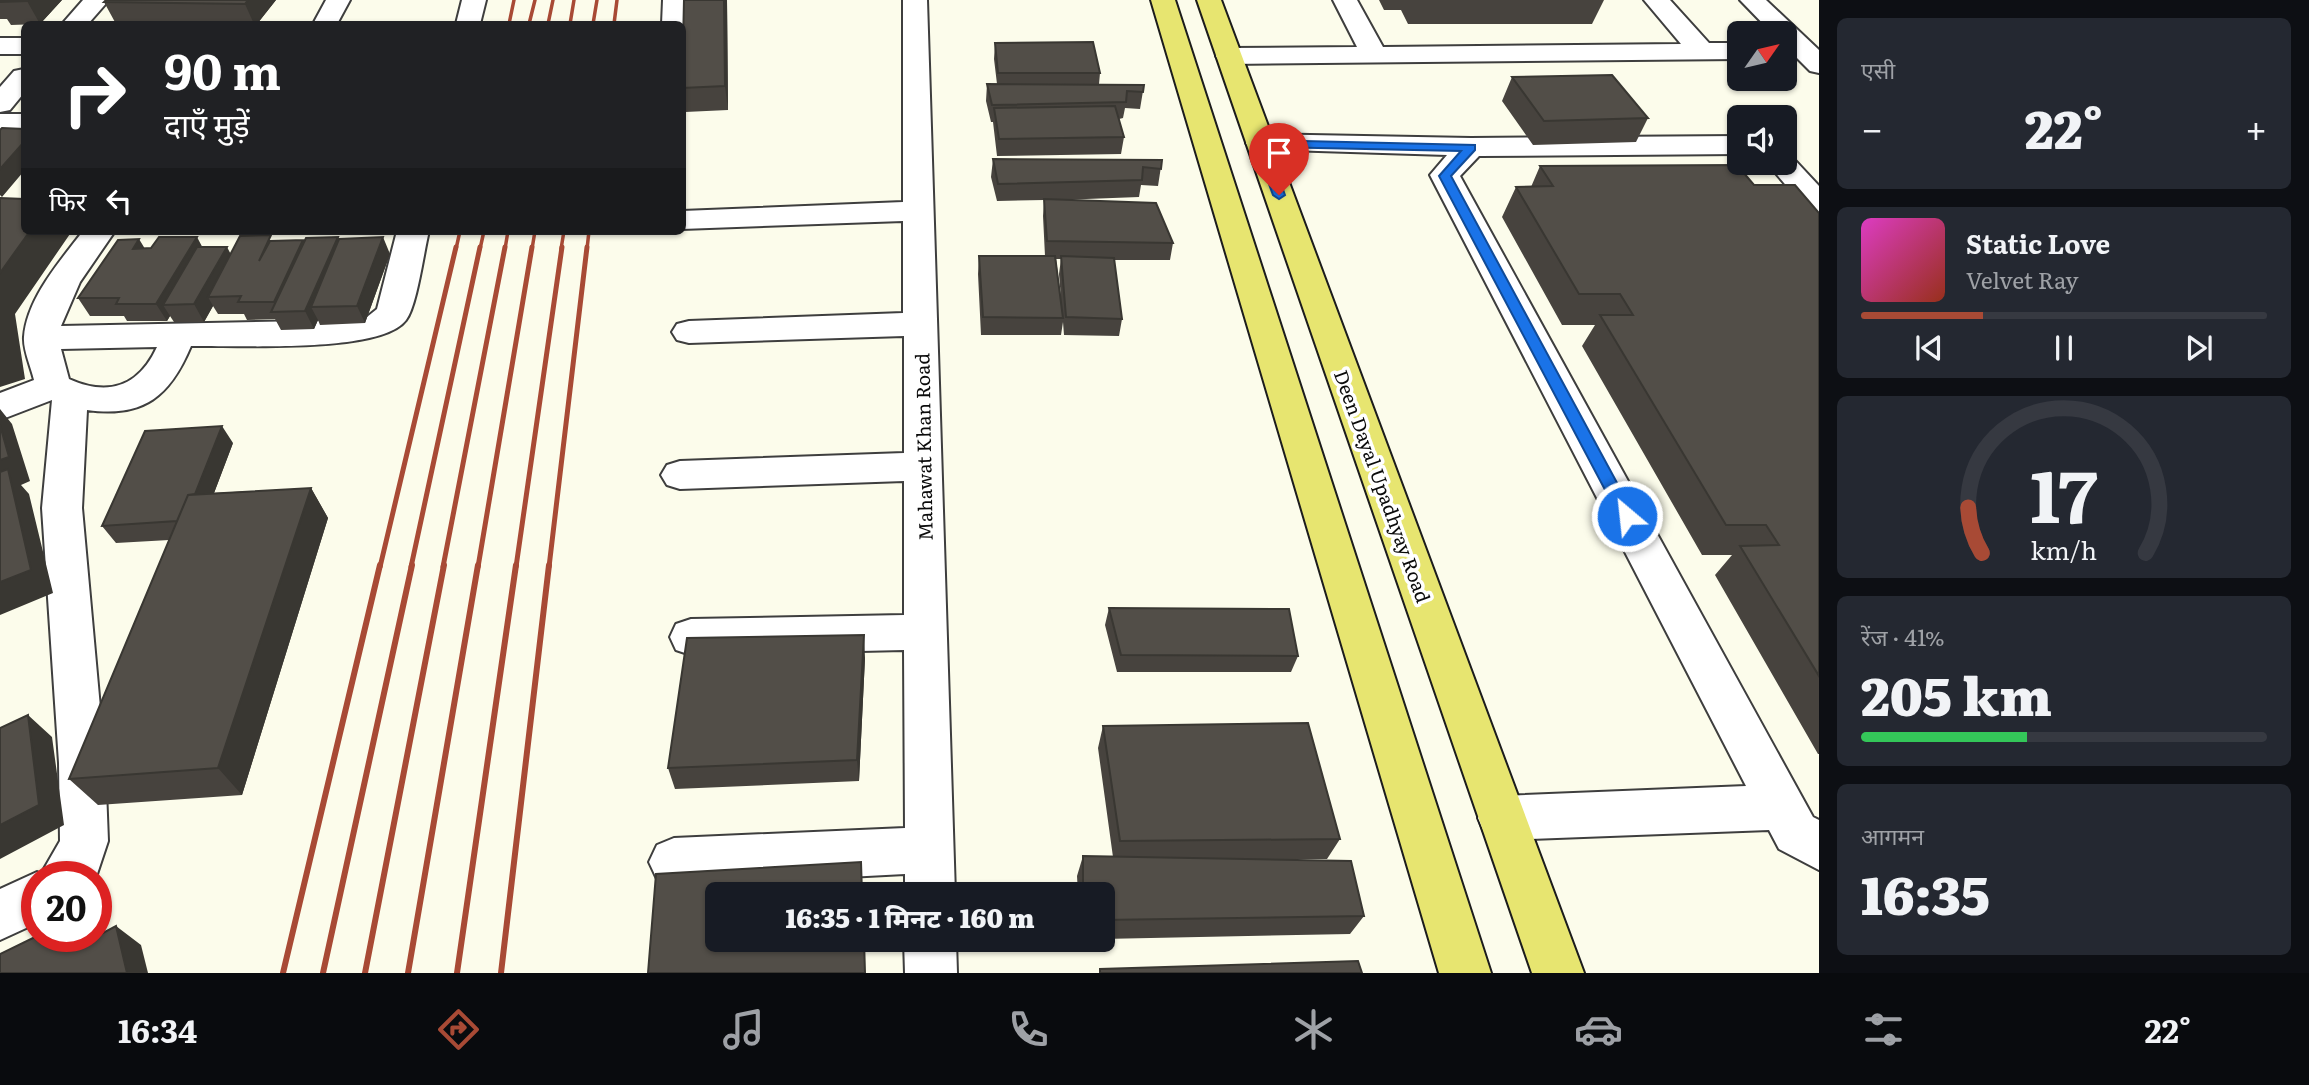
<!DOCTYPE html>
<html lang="hi">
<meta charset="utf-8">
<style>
:root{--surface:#171b24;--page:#242831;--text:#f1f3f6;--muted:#9ea1a6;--line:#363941;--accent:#a84a35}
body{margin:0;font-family:Literata,"Noto Sans Devanagari",serif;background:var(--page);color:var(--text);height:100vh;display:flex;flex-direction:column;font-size:26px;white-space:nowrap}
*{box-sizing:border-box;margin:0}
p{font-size:23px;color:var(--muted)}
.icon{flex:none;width:38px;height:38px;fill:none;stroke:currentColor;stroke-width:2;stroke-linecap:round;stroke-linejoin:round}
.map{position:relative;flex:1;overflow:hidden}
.details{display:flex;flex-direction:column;gap:18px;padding:18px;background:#0d0f14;width:490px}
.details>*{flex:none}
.guide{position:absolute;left:21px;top:21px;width:665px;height:214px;border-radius:10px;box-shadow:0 2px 5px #0004;background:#202124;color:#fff;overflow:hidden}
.needle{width:46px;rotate:56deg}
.buttons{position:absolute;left:1727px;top:21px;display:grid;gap:14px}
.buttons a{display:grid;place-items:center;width:70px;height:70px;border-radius:10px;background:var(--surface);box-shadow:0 2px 5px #0004;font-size:35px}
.speed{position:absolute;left:21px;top:861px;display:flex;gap:14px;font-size:35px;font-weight:700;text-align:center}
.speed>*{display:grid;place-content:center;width:91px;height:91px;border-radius:50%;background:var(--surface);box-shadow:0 2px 5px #0004;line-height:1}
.speed .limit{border:10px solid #d22;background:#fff;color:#111}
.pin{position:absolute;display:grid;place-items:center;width:60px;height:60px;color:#fff;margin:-72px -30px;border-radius:50% 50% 50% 0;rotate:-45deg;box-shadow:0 0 7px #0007}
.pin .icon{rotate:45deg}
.me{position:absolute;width:77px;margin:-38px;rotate:332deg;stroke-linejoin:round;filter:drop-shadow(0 0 5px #0008)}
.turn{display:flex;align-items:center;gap:24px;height:147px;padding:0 28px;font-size:32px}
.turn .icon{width:91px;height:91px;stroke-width:2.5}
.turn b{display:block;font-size:49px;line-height:60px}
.then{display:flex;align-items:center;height:66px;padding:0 28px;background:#0003;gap:14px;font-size:26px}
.big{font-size:52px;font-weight:800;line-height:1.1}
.details .widget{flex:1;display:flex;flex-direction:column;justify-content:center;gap:10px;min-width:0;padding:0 24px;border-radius:10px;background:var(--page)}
.details .dial{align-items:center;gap:0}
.dial svg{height:182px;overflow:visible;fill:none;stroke:var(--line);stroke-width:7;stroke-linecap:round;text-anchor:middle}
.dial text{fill:var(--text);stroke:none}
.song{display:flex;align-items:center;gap:21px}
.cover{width:84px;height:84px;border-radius:10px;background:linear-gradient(135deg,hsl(310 70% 55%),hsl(10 70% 35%))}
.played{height:7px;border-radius:4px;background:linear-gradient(90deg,var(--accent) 30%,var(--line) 30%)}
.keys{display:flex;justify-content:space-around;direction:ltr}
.heat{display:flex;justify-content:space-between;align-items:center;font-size:38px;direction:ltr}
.charge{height:10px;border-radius:5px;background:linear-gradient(90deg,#34c759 41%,var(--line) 0)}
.trip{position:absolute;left:705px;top:882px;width:410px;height:70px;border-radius:10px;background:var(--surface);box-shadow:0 2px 5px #0004;font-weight:800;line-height:70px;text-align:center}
.dock{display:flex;height:112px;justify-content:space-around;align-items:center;background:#090b0e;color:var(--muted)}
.dock .icon{width:49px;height:49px}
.dock .selected{color:var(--accent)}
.dock b{font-size:32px;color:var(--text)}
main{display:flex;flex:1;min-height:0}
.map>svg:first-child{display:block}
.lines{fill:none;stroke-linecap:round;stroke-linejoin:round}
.minor-casing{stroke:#3e3e3e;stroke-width:4}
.major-casing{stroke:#1c1c1c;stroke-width:4}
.minor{fill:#fff;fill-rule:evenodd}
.major{fill:#e7e570;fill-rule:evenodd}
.rail-far2{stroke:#a84a35;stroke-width:3.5}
.rail-far1{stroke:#a84a35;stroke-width:5}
.rail{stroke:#a84a35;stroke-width:6}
.wall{fill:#47433e;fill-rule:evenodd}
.shaded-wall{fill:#393732}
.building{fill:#524e48;stroke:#393732;stroke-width:2}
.route{fill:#1a73e8;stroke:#114b97;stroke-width:2}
.labels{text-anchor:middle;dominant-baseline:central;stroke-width:7;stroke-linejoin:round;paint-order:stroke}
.street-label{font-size:19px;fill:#0b0b0b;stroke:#fff}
</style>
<main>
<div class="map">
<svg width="1819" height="973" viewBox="0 0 1819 973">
<rect width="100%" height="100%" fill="#fcfceb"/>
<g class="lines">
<defs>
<path id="minor" d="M83,0H109L88,24H62Z
M326,0H350L337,24H313Z
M462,0H486L480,24H456Z
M663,0H687V24L683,29L682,24H662Z
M903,0H927L955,894H905V874L674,886L657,879L649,862L657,845L674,838L905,828L904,650L691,655L676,650L670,637L676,624L691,619L904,615V481L680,489L667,485L661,475L667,465L680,461L904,453V336L689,343L677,340L672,332L677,324L689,321L903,313V221L682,229V211L903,202Z
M1333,0H1357L1383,47L1681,44L1644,0H1670L1709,43H1740V59L1229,64L1220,62L1216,56L1220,50L1229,48L1357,47Z
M1740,0H1766L1819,50V73L1810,71L1785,46V33H1772Z
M0,38H24V54H0Z
M24,69V93L10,110L0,112V87L14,71Z
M0,114H24V130H0Z
M1260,134L1471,138L1740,136V154L1479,156L1460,176L1813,817L1819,820V870L1779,849L1769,830L1502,840L1485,834L1478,818L1485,802L1502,796L1746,786L1430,175L1447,155L1250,149L1246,143L1250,137Z
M1785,155L1792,157L1819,186V214L1808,211L1767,163H1785Z
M83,231H115L80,282L61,326L356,320L367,317L377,309L397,231H429C424,250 417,306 406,320C381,354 236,345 191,346C170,396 144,418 87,410L82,508L105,763L108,841L96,877H37V923L0,940V889L37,872L41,874L60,841L59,763L42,508L52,400L0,420V393L34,380C31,367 23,350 24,337C27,298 61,260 83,231ZM157,347C139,386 109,397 69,379L61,349Z
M904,940H956L957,973H905Z"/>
<path id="major" d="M1151,0H1175L1491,973H1439Z
M1197,0H1221L1584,973H1532Z"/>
</defs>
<use href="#minor" class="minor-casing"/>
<use href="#major" class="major-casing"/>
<use href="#minor" class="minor"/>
<use href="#major" class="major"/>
<path class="rail-far2" d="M509,24L514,0
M529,24L535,0
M548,24L553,0
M570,24L574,0
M593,24L597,0
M614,24L617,0
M456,249L460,231
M480,249L484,231
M505,249L508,231
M532,249L535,231
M561,249L564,231
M587,249L589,231"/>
<path class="rail-far1" d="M380,567L456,247
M411,567L480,247
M443,567L505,247
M478,567L532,247
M516,567L562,247
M549,567L587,247"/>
<path class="rail" d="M283,973L380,565
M323,973L412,565
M365,973L444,565
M408,973L478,565
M457,973L516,565
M501,973L549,565"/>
</g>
<path class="wall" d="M0,0H62L40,24L11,25L7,19H0Z
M276,0L257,24H116L104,2Z
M727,0L728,110L685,112L682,97V46Z
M1379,0H1604L1592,24H1408L1401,10H1384Z
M995,43L1100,73L1099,84L1144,85L1140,109L1125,108L1123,118L1119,119L1124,137L1121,154L997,156L993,122H991L986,101L987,84H997L994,59Z
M1512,77L1648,118L1636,142L1533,145L1502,101Z
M993,159L1162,160L1158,186L1141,185L1139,197L1060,200L1173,243L1170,260H1114L1122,319L1119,336L1064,335L1063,322L1061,335H981L978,274L979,256H1045L1043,216L1044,200L997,201L991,177ZM1056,259H1061L1059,274L1061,298Z
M1540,166L1754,185L1819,213V754H1818L1715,575L1732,555H1702L1582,346L1595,325H1562L1502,217L1516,187H1531Z
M338,237L339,240L390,254L365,323L320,325L318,320L314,329L281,330L275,319L247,320L244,314H218L213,306L204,322H174L170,316L167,321H127L124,316H90L78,298L145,248L202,247L231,254L273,240L304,242Z
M233,443L214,493L311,488L328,518L242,795L98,805L69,779L169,540L116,543L102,526Z
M1109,608L1298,656L1291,672H1117L1105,625Z
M865,658L859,781L675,789L668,768Z
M1103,726L1340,839L1327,859H1270L1364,916L1350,934L1102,939V894H1078L1077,876L1083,856L1113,857L1098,748Z"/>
<path class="shaded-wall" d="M28,0H62L40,24L27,1Z
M248,0H276L257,24H254L245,4Z
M724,0H727L728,110L725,86Z
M24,142V171L2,197L0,195V169Z
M30,231H72L15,314L25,379L0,387V273Z
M197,237L206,254L163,305L170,316L167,321L156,304Z
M338,237L346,255L311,307L318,320L314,329L305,311Z
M383,237L390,254L365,323L357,306Z
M139,239L150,257L133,249Z
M303,240L312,257L279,312L274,302Z
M227,247L236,264L208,297L213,306L204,322L194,304Z
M0,409L12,424L30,481L21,485L29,494L53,593L0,615Z
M222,426L233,443L197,538L185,521Z
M311,488L328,518L242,795L218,768Z
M864,635L865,658L859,781L857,760Z
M28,715L52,737L64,825L0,859V825Z
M96,925L107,932L86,942L85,936H96Z
M116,926L141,945L148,973H127Z"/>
<path class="building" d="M0,0H28L27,1L0,2Z
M106,0H248L245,4L104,2Z
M684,0H724L725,86L682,88Z
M1093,42L1100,73H998L995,43Z
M1612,75L1648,118L1544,121L1512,77Z
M987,84L1144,85L1143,92L1127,91L1126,102L992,105Z
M1115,106L1124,137L999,139L994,108Z
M2,128L24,129V142L0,169V130Z
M993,159L1162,160L1161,169L1143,167L1142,180L998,184Z
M1737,165L1754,185H1795L1819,213V676L1740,546L1779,545L1766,525H1726L1600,315H1633L1620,294H1579L1516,187L1553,186L1540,166Z
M0,198L24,199V231H30L0,273Z
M1044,199L1156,203L1173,243L1047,241Z
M271,235L259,261L270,241L303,240L274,302H238L241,296L208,297L240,236Z
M159,237H197L156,304H116L119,298H78L118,240L139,239L133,249L151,248Z
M338,237L305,311L271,312L306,238Z
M383,237L357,306L311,307L339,239Z
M197,247H227L194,304L163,305Z
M979,256H1055L1063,318L983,317Z
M1061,256L1114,258L1122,319L1066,317Z
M0,425L9,457L0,460Z
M222,426L195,494L188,495L177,521L102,526L145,431Z
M8,469L31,570L0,582V472Z
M311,488L218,768L69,779L188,495Z
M1109,608L1289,609L1298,656L1121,655Z
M864,635L857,760L668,768L687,638Z
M28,715L39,805L0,825V728Z
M1308,723L1340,839L1120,841L1103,726Z
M1083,856L1351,861L1364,916L1102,920V894H1083Z
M861,862L862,894H718V940H864L865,973H648L656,874Z
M116,926L127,973H0V954L37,936H85L86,942Z
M1358,961L1362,973H1100V969Z"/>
<path class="route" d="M1260,140L1475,145V150L1451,176L1635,516L1632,520H1621L1439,176L1461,151L1268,147L1285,195L1279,199L1273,195L1254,143Z"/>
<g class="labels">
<g class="street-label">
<text transform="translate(923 447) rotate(-91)">Mahawat Khan Road</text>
<text transform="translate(1383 486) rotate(70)">Deen Dayal Upadhyay Road</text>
</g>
</g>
</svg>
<div class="buttons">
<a><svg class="needle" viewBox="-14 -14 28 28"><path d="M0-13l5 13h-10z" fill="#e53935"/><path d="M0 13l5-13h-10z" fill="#9ea1a6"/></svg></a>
<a><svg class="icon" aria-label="sound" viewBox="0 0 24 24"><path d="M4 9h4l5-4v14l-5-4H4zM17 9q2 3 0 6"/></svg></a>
</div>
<div class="speed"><div class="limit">20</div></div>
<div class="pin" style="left:1279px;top:195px;background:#d93025"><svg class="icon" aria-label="arrive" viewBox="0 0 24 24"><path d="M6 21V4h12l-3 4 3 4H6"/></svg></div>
<svg class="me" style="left:1627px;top:516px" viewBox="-20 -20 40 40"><circle r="17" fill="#1a73e8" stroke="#fff" stroke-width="3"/><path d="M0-11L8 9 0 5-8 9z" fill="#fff"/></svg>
<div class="trip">16:35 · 1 मिनट · 160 m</div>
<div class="guide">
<div class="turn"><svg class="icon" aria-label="right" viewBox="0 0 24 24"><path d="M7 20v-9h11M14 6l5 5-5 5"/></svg><div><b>90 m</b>दाएँ मुड़ें</div></div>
<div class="then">फिर<svg class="icon" aria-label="left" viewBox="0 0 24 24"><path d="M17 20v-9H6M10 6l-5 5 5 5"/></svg></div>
</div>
</div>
<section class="details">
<div class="widget"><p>एसी</p>
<div class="heat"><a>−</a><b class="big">22°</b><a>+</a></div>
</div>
<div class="widget">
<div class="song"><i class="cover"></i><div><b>Static Love</b><p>Velvet Ray</p></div></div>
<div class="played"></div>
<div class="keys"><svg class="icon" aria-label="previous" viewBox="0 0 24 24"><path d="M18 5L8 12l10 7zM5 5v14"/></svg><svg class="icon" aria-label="pause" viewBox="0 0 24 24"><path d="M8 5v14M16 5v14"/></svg><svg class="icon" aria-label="next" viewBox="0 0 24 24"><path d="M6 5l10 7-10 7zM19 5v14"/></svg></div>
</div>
<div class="widget dial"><svg viewBox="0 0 100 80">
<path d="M14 69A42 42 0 1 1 86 69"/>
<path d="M14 69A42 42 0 0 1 8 49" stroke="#a84a35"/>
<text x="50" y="56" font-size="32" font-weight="700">17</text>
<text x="50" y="72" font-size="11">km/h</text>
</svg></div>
<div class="widget"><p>रेंज · 41%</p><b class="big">205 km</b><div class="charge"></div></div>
<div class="widget"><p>आगमन</p><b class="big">16:35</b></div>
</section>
</main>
<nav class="dock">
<b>16:34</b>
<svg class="icon selected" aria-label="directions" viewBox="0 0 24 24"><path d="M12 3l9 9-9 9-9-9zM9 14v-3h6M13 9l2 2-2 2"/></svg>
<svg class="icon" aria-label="music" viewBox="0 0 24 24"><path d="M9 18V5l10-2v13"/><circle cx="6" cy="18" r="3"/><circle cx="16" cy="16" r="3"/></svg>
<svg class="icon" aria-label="phone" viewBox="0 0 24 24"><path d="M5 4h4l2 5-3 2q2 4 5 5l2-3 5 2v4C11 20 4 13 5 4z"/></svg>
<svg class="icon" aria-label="climate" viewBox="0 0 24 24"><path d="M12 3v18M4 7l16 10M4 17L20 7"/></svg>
<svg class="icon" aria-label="car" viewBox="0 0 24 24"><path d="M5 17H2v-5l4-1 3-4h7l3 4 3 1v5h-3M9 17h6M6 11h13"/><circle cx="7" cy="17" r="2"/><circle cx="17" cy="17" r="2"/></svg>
<svg class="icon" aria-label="filters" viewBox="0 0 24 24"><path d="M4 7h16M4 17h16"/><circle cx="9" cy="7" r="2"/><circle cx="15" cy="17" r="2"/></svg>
<b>22°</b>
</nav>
